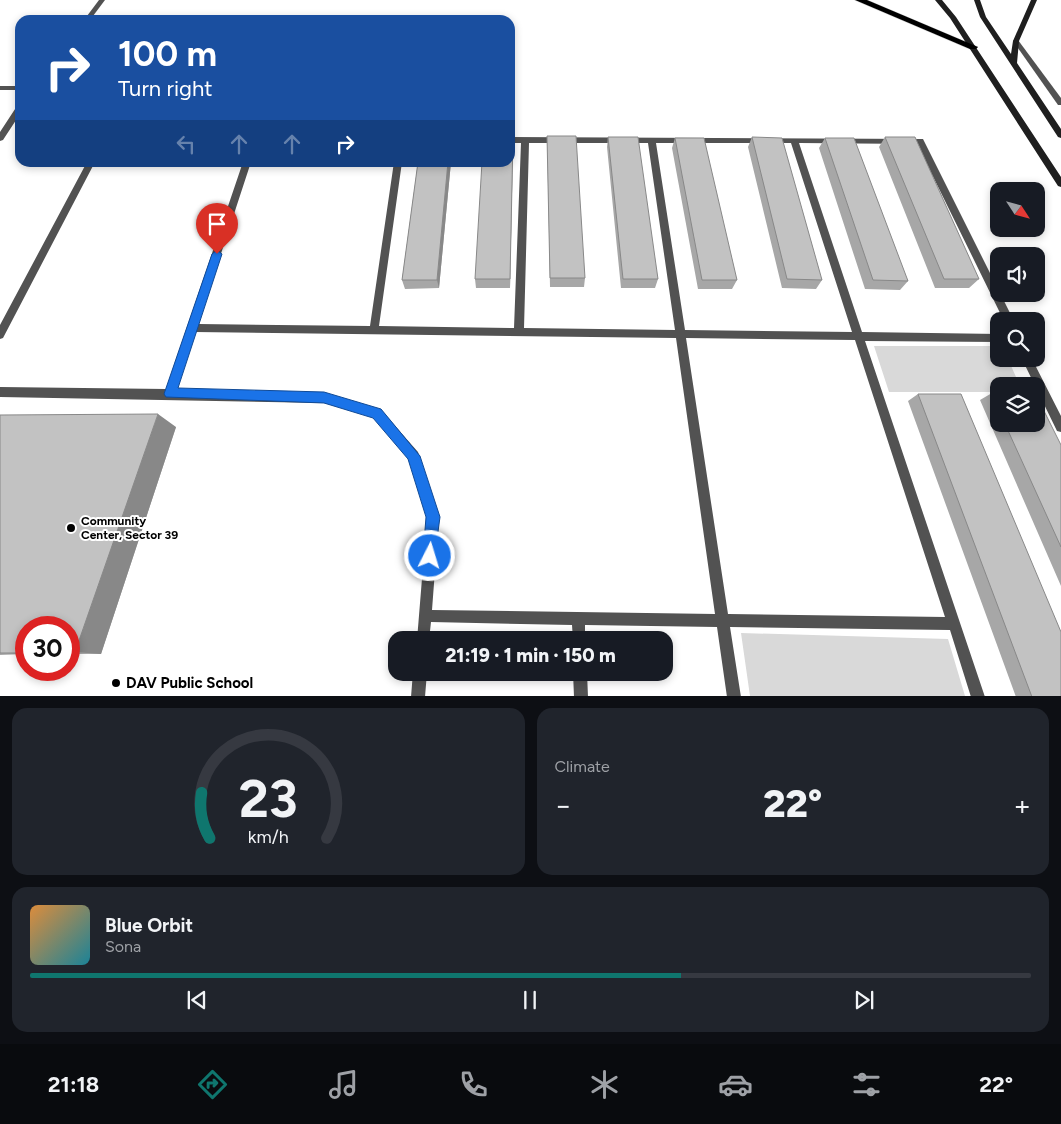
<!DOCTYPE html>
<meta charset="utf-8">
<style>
:root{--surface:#171b24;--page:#20242c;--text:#f1f3f6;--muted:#9ea1a6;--line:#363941;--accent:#0f766e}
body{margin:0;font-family:Figtree,sans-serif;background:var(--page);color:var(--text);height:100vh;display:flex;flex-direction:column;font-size:19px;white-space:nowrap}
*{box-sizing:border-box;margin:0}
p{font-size:16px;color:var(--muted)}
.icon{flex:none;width:28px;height:28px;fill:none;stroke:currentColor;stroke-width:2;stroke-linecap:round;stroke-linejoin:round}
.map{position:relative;height:696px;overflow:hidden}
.side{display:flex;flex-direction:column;gap:12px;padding:12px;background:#0d0f14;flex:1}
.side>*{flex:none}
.top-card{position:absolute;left:15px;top:15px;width:500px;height:152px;border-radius:15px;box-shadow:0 2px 8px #0003;background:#1a4fa0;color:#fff;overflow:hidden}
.needle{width:32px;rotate:126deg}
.buttons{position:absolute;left:990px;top:182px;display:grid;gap:10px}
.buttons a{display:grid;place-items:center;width:55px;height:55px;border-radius:10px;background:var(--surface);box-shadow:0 2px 8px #0003;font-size:25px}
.speed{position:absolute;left:15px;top:616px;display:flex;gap:10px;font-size:25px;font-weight:700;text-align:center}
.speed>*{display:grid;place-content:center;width:65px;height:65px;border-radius:50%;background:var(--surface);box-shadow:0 2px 8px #0003;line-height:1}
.speed .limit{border:8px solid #d22;background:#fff;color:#111}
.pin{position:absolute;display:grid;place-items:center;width:42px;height:42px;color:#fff;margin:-51px -21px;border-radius:50% 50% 50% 0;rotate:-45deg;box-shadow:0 0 5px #0007}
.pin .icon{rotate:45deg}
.me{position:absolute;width:55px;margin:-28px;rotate:5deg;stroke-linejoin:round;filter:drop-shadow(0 0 4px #0008)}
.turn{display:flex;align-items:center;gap:18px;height:105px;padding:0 20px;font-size:22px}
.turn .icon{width:65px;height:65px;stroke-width:2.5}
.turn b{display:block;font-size:35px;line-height:42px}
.lanes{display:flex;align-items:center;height:48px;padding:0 20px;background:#0003;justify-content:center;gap:25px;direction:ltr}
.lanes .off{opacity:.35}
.big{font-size:38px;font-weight:800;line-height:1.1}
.side .tile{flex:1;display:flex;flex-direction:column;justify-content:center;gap:8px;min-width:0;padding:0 18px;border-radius:15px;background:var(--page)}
.side .dial{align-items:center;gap:0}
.dial svg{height:130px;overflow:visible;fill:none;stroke:var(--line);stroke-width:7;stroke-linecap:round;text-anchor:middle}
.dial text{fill:var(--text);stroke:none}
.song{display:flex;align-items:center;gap:15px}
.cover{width:60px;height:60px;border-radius:8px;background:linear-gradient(135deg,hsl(30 70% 55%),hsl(190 70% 35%))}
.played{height:5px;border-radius:2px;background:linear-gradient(90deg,var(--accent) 65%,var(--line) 65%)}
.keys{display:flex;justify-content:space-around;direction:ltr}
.heat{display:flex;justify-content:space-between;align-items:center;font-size:28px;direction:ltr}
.side .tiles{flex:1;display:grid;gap:12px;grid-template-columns:1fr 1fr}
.tile:last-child{grid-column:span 2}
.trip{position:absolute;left:388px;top:631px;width:285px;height:50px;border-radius:15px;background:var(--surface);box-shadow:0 2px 8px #0003;font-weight:800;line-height:50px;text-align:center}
.dock{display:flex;height:80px;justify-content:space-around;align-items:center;background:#090b0e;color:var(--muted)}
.dock .icon{width:35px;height:35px}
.dock .current{color:var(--accent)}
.dock b{font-size:22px;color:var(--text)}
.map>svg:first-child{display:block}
.green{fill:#d9d9d9}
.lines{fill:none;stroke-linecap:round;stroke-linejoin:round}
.trunk-casing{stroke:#dbdbdb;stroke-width:1}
.service{fill:#525252;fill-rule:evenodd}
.minor{fill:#525252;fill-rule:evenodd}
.secondary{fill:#1f1f1f;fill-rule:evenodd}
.trunk{fill:#000;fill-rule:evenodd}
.wall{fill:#a7a7a7}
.shaded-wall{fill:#888}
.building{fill:#c2c2c2;stroke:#888}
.route{fill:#1a73e8;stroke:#114b97}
.poi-dot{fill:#000;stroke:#fff;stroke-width:2}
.labels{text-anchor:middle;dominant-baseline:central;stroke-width:4;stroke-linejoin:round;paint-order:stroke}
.poi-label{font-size:12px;font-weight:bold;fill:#000;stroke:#fff;text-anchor:start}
.near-poi-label{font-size:15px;font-weight:bold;fill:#000;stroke:#fff;text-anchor:start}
</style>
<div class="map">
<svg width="1061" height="697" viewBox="0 0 1061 697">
<rect width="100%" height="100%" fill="#fff"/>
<path class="green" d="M874,346H999V359H1008L1020,386H999V392H889Z
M741,633L948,639L965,696H750Z"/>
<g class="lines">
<defs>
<path id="trunk" d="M855,0H867L978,47L976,49H970Z"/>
</defs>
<use href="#trunk" class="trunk-casing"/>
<path class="service" d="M1014,40H1018L1061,98V105H1058L1013,41Z"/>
<path class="minor" d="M99,0H105L90,20H84Z
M0,86H20V90H0Z
M17,106H20V114L3,140L0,141V132Z
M510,137L923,139L1014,321H1004L917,144L799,143L862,332L999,334V342L865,341L985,697H971L950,630L730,627L741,697H727L717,627L585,625V640H573L572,625L431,622L429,640H417L427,517L409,459L374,417L324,403L0,397V387L166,389L243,162H251L198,324L370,326L394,162H402L379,326L514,328L521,143H510ZM529,143H648L675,330L524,328ZM656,143H791L852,332L685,330ZM195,332L676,338L715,614L432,610L439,517L418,452L381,410L324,393L177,389ZM686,338L855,340L945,617L728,614Z
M87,162H95L3,338L0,339V325Z
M1022,359H1032L1061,416V432L1057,431Z
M413,672H427L425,697H411Z
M573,672H587L588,697H574Z"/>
<path class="secondary" d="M935,0H942L956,17L1061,177V187L1058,186L950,18Z
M974,0H980L986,17L1011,54L1013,41L1031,0H1037L1019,41L1017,63L1061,129V138L1058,137L980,17Z"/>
<use href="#trunk" class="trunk"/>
</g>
<path class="wall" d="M547,136L585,278L584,287H550Z
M608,137L658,279L655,288H621L607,147Z
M752,137L822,280L816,289L782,288L748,147Z
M885,137L979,279L969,288H935L879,147Z
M675,138L737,280L732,289H698L672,148Z
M825,138L908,281L900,290L865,289L819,148Z
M513,147L510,288H476L475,279Z
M418,162H451L439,288L405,289L402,280Z
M992,393H999V424H1036L1061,445V586L980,400Z
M918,394L1061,697H1016L908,401Z
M0,415L176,427L101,654H69V628H26V654L0,655Z"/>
<path class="shaded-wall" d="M513,137V147L510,288V279Z
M448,162H451L439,288L437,280Z
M158,414L176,427L101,654L75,652Z"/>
<path class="building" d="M547,136H576L585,278H550Z
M510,137H513L510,279H475L482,162H510Z
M608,137H638L658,279H623Z
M752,137L782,138L822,280L787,279Z
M885,137H915L979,279H944Z
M675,138H704L737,280H702Z
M825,138H854L908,281L873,280Z
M418,162H448L437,280H402Z
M992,393H999V409Z
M918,394H961L1061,632V697H1032Z
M1036,395L1061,445V547L1005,424H1036Z
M158,414L75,652H69V628H26V653H0V415Z"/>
<path class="route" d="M217,250L222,254L178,388L324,392L381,409L420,456L440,517L434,561L430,563L425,561L423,556L426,517L408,459L373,418L324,403L166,397L164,394L212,254Z"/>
<g class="poi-dot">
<circle cx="71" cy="528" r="5"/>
<circle cx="116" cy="683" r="5"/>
</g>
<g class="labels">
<g class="poi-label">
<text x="81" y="521">Community<tspan x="81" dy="14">Center, Sector 39</tspan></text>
</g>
<g class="near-poi-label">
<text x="126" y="683">DAV Public School</text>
</g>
</g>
</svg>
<div class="buttons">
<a><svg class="needle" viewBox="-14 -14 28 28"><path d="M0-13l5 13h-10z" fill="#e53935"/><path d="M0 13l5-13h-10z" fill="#9ea1a6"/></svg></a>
<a><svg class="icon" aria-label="sound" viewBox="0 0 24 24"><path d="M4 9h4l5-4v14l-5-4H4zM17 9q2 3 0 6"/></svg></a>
<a><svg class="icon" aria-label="search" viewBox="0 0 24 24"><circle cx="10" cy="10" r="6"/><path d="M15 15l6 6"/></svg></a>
<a><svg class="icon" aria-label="layers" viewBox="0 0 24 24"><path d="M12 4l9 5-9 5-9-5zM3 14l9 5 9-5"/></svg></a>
</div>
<div class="speed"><div class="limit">30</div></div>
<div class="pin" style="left:217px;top:254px;background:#d93025"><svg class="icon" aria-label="arrive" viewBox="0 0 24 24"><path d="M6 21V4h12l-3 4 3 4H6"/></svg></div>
<svg class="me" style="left:430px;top:556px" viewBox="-20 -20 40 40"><circle r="17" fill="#1a73e8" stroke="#fff" stroke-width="3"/><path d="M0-11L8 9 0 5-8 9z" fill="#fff"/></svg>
<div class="trip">21:19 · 1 min · 150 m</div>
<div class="top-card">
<div class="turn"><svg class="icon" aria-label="right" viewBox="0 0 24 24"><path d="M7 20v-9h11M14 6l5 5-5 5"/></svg><div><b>100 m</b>Turn right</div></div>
<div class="lanes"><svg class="icon off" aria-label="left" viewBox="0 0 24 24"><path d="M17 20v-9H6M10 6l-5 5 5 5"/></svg><svg class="icon off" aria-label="ahead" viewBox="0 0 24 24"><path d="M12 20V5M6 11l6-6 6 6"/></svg><svg class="icon off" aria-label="ahead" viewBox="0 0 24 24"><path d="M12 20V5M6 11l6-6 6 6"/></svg><svg class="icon" aria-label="right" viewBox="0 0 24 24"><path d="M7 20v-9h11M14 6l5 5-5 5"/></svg></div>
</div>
</div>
<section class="side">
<div class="tiles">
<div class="tile dial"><svg viewBox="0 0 100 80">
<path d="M14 69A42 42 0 1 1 86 69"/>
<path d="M14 69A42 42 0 0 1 9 41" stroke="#0f766e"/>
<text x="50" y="56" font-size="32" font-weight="700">23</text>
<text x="50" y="72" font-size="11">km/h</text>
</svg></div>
<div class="tile"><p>Climate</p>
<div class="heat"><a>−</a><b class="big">22°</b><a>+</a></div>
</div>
<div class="tile">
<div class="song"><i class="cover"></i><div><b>Blue Orbit</b><p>Sona</p></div></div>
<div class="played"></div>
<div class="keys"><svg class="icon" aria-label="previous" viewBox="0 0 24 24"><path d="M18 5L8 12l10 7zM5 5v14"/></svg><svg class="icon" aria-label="pause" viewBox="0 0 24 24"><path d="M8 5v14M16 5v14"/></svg><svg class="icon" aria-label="next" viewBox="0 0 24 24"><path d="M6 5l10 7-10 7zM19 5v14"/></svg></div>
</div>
</div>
</section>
<nav class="dock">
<b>21:18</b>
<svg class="icon current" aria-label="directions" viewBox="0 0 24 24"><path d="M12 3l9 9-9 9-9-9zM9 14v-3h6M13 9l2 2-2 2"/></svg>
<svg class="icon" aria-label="music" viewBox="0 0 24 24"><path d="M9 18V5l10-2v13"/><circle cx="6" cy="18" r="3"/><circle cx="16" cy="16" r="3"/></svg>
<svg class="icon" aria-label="phone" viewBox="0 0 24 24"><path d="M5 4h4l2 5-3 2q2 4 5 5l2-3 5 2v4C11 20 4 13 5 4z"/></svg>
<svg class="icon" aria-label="climate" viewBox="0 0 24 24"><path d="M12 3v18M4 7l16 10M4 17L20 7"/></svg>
<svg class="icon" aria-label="car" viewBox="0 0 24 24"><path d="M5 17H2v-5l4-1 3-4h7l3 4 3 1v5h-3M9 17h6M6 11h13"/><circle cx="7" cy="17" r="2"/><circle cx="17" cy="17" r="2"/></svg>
<svg class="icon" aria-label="filters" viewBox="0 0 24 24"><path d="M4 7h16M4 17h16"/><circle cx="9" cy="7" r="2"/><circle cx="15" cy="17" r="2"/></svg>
<b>22°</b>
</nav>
